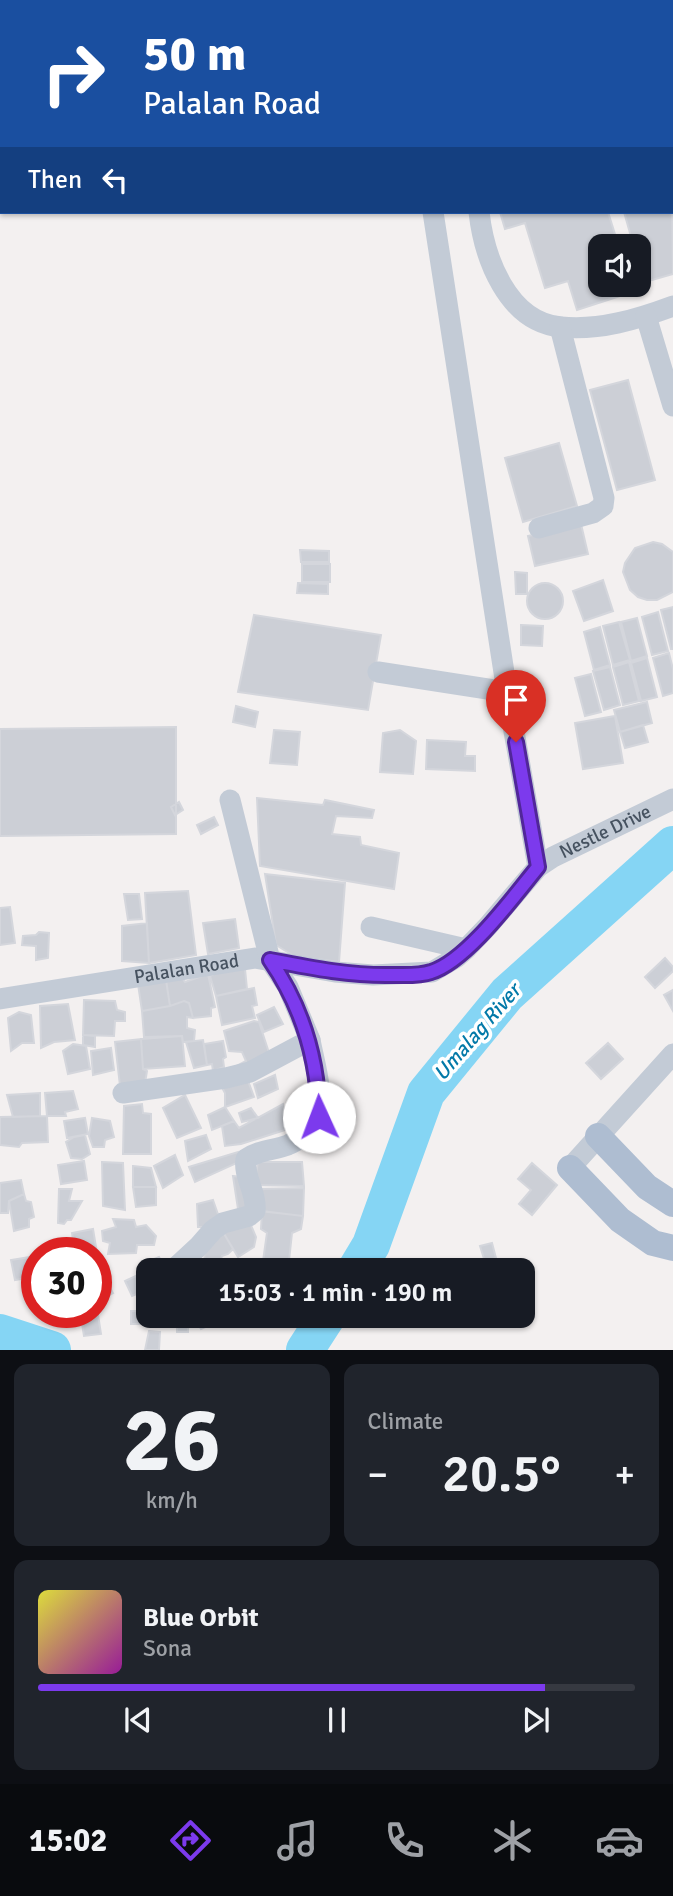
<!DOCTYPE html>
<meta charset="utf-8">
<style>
:root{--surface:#171b24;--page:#20242c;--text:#f1f3f6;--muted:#9ea1a6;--line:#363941;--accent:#7c3aed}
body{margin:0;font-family:Signika,sans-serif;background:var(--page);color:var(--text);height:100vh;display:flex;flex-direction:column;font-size:26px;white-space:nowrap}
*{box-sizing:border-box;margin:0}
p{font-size:23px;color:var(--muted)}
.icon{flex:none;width:38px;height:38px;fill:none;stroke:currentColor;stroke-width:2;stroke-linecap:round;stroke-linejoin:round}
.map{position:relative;height:1350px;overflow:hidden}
.panel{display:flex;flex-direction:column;gap:14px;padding:14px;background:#0d0f14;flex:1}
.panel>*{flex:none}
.hud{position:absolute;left:0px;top:0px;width:674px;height:214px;box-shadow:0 2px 5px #0004;background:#1a4fa0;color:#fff;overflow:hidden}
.tools{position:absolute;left:588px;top:234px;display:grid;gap:14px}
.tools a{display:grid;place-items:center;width:63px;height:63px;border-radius:14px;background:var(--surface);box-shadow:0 2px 5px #0004;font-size:35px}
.speed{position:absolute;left:21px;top:1237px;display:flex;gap:14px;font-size:35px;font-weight:700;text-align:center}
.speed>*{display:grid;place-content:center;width:91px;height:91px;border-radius:50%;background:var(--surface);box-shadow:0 2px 5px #0004;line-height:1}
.speed .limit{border:10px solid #d22;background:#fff;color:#111}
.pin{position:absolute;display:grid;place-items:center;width:60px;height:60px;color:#fff;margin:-72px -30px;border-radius:50% 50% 50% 0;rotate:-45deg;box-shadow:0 0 7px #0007}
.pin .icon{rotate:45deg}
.me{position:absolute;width:77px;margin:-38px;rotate:358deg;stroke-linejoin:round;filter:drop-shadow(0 0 5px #0008)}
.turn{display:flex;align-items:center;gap:24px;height:147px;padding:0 28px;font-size:32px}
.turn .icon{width:91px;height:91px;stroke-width:2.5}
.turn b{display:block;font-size:49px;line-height:60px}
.then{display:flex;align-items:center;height:66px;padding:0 28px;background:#0003;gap:14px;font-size:26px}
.big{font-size:52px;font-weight:600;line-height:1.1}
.panel .card{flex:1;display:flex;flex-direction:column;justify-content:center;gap:10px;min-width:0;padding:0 24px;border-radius:14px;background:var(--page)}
.panel .dial{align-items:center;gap:0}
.dial b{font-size:91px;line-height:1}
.song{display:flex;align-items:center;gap:21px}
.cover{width:84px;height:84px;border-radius:10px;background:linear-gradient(135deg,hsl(60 70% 55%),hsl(300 70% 35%))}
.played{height:7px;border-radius:4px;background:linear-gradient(90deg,var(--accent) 85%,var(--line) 85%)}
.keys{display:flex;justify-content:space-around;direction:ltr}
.heat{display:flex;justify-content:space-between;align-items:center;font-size:38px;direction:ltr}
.panel .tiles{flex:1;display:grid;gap:14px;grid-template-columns:1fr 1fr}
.card:last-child{grid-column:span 2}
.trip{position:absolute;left:136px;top:1258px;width:399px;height:70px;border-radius:14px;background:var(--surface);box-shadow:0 2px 5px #0004;font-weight:600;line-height:70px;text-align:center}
.tabs{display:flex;height:112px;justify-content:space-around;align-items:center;background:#090b0e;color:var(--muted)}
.tabs .icon{width:49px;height:49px}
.tabs .on{color:var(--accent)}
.tabs b{font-size:32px;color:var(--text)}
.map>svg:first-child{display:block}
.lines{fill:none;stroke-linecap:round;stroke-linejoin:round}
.river{stroke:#85d5f4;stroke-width:38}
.building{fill:#cccfd6;stroke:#d4d6dc;stroke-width:2}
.minor{stroke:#c3cbd6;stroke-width:21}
.major{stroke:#aebdd1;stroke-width:26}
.route-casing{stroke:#51269a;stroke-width:18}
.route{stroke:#7c3aed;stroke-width:12}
.labels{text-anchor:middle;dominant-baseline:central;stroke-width:7;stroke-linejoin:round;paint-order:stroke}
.street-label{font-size:19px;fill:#465260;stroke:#fff}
.water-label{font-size:21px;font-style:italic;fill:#0279a8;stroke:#fff}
</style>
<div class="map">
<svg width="673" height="1350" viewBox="0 0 673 1350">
<rect width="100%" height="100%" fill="#f3f0f0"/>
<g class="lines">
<path class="river" d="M356,1270L371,1245L426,1093L507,994L673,845
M0,1333L52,1350
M305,1350L327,1316"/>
</g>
<path class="building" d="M632,0H673V141L672,2Z
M672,197L673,274L645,282L639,262V247H634L624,212H672Z
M500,212H608L619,247H600V285H620L623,295L577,310L568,281L545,288L525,223L505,229Z
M628,380L655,480L617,490L590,390Z
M559,443L577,506L523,522L505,458Z
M581,524L588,554L535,566L528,536Z
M653,542L662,544L673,552V592L657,600H647L638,597L630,590L623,572L625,563L635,548Z
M300,550L329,551V562H301Z
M302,564H330V582H302Z
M515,572L527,573V594H516Z
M603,580L613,611L584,621L573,591Z
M298,583L328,584V594L297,593Z
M527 601a18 18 0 1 1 36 0a18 18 0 1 1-36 0Z
M673,607V649H671L661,610Z
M658,612L668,651L652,655L642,617Z
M254,615L381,635L368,710L238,692Z
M637,618L647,656L631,661L621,622Z
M619,622L630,660L613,665L603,626Z
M521,625L543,626L542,646L521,645Z
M600,627L610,665L594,670L584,632Z
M669,653L673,669V693L663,696L653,658Z
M647,658L657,697L641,701L631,663Z
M629,662L639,701L623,705L613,667Z
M610,667L620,705L604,710L593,671Z
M591,674L601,712L585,716L575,678Z
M647,702L652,723L620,732L614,710Z
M236,706L258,712L255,727L233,722Z
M615,716L623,763L583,769L575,723Z
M643,725L648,742L625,748L620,732Z
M176,727V834L0,836V729Z
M274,730L300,732L297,765L270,763Z
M400,730L416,741L413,774L380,772L383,733Z
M427,740L466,742L465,756H475V771L426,769Z
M257,798L323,805L325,800L374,810L372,818L336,816L332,834L360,837L361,845L399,853L394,889L260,866Z
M179,802L183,810L175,815L171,807Z
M214,817L218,825L201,834L197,825Z
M265,874L345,883L339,962L294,956L276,945Z
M188,891L196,955L149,963L145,893Z
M124,894H139L142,919L128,920Z
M10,907L15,943L0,945V908Z
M235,919L239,948L208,954L203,923Z
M147,923L149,963L122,961V926Z
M39,932L49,933L48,958L36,960V946L22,945L23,936L36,935Z
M665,958L673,967V971L655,988L645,977Z
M223,969H245L247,989L216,996L210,976Z
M208,974L215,1007L211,1008V1016L193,1018L189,1003L184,1001L170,1006L166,980L182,978L185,982Z
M166,980L170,1006L142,1011L138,984Z
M254,988L257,1005L252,1006L255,1018L222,1025L216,996Z
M673,990V1011L664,995Z
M84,1000L115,1001L117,1010L125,1012V1021H115L114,1036L83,1035Z
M184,1001L189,1003L193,1018L187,1017V1028L195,1030L194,1041L183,1042L182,1036L144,1037L142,1011L170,1006Z
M68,1004L75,1040L54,1042L41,1048L40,1006Z
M274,1007L283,1024L264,1032L257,1015Z
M19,1012L31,1015L34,1043H22L11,1051L8,1018Z
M254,1021L259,1022L271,1059L233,1068L246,1061L242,1052L229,1051L224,1031Z
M83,1035L95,1036V1047L83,1045Z
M182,1036L185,1066L143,1069L141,1039Z
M141,1039L143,1069L147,1071L145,1083L120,1086L115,1042Z
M203,1040L207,1065L194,1068L186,1042Z
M223,1041L226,1057L223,1059L224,1067L213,1071L212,1064L207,1065L204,1044Z
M608,1043L623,1059L601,1079L586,1063Z
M73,1044L86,1046L90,1069L68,1074L63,1051Z
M111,1048L114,1070L93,1075L91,1051Z
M275,1075L278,1089L258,1098L254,1084Z
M247,1078L254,1097L225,1107V1093L220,1084Z
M73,1091L78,1109L65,1112L66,1116H47L45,1093Z
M40,1093V1116L13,1117L7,1095Z
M185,1095L201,1128L177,1138L163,1108Z
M142,1104L143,1113L151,1114V1154H123L124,1106Z
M283,1104L288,1129L241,1144L225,1146L222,1126L234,1121L239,1128Z
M225,1107L234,1121L212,1130L208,1115Z
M251,1108L258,1118L242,1122L239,1113Z
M47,1116L48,1142L22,1143L19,1147L0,1145V1117Z
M85,1118L88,1134L67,1138L64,1121Z
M92,1118L110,1121L114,1137L105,1140L104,1147H93L89,1136Z
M85,1135L90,1154L82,1159L71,1158L66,1142L74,1137Z
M206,1135L211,1149L188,1161L185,1141Z
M238,1152L239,1162L195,1182L189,1167Z
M175,1155L183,1175L163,1188L154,1166Z
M84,1161L87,1180L61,1184L58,1165Z
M102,1162L123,1163L125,1210L103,1206Z
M258,1162H302L304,1186L254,1185Z
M532,1163L557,1185L532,1215L519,1204L531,1190L518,1179Z
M133,1166L151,1168L156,1187H133Z
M233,1176L243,1177L249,1209H238Z
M21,1180L24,1194L9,1201L8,1213H0V1183Z
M133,1187H156V1205L136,1207Z
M304,1188L303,1216L260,1211L259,1189Z
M59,1189H72L69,1201H82L71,1220H67L64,1224L58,1223Z
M24,1194L26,1201L31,1202L34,1217L29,1219V1227L14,1231L9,1201Z
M213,1200L220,1220L210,1227H198L197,1204Z
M262,1211L303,1216L301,1229L292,1233L289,1261H263L267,1233L261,1229Z
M113,1219L134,1220L136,1227L146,1225L156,1236L154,1245H137L136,1253L108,1254L110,1243L103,1241L102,1231L116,1227Z
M250,1223L256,1237L254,1247L238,1257L223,1232Z
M93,1229L98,1259H96V1253H75L72,1233Z
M223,1232L233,1249L228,1254L222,1256L220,1262L205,1261L203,1245Z
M492,1243L496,1258L485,1262L480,1246Z
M64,1245L65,1253H54L53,1246Z
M30,1257L33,1277L15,1280L11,1260Z
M102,1257L107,1266L100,1270L96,1260Z
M159,1257L165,1268L159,1270L154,1259Z
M212,1262L216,1270H196Z
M153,1268L154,1270H149V1289L132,1296L125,1281Z
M104,1277L113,1293L103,1298L96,1281Z
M37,1279V1299L32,1300L29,1280Z
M140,1301L149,1305V1324H131V1311H140Z
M96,1302L101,1334L84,1336L80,1312H96Z
M194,1316H216L219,1321L201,1329Z
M227,1316H251L233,1326Z
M177,1319H188V1332H177Z
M149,1331L160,1332L159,1350H145Z"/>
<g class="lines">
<g class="minor">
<path d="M406,0V2"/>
<path d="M459,0V2"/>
<path d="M475,2L481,0"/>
<path d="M433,212L507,692L538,867"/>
<path d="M479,212C484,257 507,322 561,327C599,331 638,319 673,306"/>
<path d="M646,316L673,406"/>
<path d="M539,528L593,513L603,506L604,498L560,327"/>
<path d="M378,672L507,692"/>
<path d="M371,927L466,949"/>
<path id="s1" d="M0,999L255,958L335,972L373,975L432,972L457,957L466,949L488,926L538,867L553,857L673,799"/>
<path d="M123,1093L226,1078L250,1072L310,1040L288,987L270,960L230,800"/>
<path d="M570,1168L673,1054"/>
<path d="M173,1270L199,1246L213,1230L223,1223L249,1216L255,1211C257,1193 243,1176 246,1159C258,1150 275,1150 288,1145C295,1141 306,1137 311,1131C329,1107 315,1067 310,1040"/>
</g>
<path class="major" d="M598,1136L647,1187L673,1204
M570,1168L620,1220L653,1243L673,1248"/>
</g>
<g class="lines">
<defs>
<path id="route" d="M319,1117C318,1059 303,1008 270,960C311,968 351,976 393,975C405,975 420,976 431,972C467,961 514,896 538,867L516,742"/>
</defs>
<use href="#route" class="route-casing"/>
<use href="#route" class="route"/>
</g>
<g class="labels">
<g class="street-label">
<text stroke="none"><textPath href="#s1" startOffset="663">Nestle Drive</textPath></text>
<text stroke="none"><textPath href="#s1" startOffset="189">Palalan Road</textPath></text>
</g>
<g class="water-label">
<text transform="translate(477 1032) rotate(-49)">Umalag River</text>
</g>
</g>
</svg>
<div class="tools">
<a><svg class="icon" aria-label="sound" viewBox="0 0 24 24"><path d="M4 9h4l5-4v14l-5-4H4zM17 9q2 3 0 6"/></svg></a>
</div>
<div class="speed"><div class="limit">30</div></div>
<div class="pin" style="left:516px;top:742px;background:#d93025"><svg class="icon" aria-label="arrive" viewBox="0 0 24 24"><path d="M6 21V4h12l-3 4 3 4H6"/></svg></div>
<svg class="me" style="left:319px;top:1117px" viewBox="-20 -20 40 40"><circle r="19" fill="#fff"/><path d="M0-13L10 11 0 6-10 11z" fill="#7c3aed"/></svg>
<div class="trip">15:03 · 1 min · 190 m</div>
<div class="hud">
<div class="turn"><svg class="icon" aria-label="right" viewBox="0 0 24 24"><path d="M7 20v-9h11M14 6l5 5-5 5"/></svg><div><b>50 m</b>Palalan Road</div></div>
<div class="then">Then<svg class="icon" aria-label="left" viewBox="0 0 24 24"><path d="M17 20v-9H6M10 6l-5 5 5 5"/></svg></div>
</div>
</div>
<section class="panel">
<div class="tiles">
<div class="card dial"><b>26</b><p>km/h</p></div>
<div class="card"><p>Climate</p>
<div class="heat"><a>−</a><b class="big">20.5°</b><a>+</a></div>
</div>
<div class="card">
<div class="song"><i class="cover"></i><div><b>Blue Orbit</b><p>Sona</p></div></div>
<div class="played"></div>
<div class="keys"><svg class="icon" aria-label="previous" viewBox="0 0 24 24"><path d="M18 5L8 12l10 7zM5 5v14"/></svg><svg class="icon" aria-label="pause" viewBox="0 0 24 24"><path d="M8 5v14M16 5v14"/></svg><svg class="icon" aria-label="next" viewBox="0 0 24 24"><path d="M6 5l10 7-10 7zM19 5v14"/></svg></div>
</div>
</div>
</section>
<nav class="tabs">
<b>15:02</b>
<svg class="icon on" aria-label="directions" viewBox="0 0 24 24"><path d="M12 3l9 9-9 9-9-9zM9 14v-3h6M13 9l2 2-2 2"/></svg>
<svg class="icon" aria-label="music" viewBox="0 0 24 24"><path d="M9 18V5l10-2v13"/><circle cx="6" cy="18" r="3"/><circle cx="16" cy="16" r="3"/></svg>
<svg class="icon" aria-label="phone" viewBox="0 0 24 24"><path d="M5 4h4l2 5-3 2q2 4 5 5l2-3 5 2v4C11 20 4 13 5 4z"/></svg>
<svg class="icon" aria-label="climate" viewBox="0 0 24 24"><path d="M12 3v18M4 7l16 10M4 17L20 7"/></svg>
<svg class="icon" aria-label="car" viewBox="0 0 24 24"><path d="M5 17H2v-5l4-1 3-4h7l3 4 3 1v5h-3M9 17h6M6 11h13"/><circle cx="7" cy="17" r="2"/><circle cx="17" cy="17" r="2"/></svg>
</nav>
